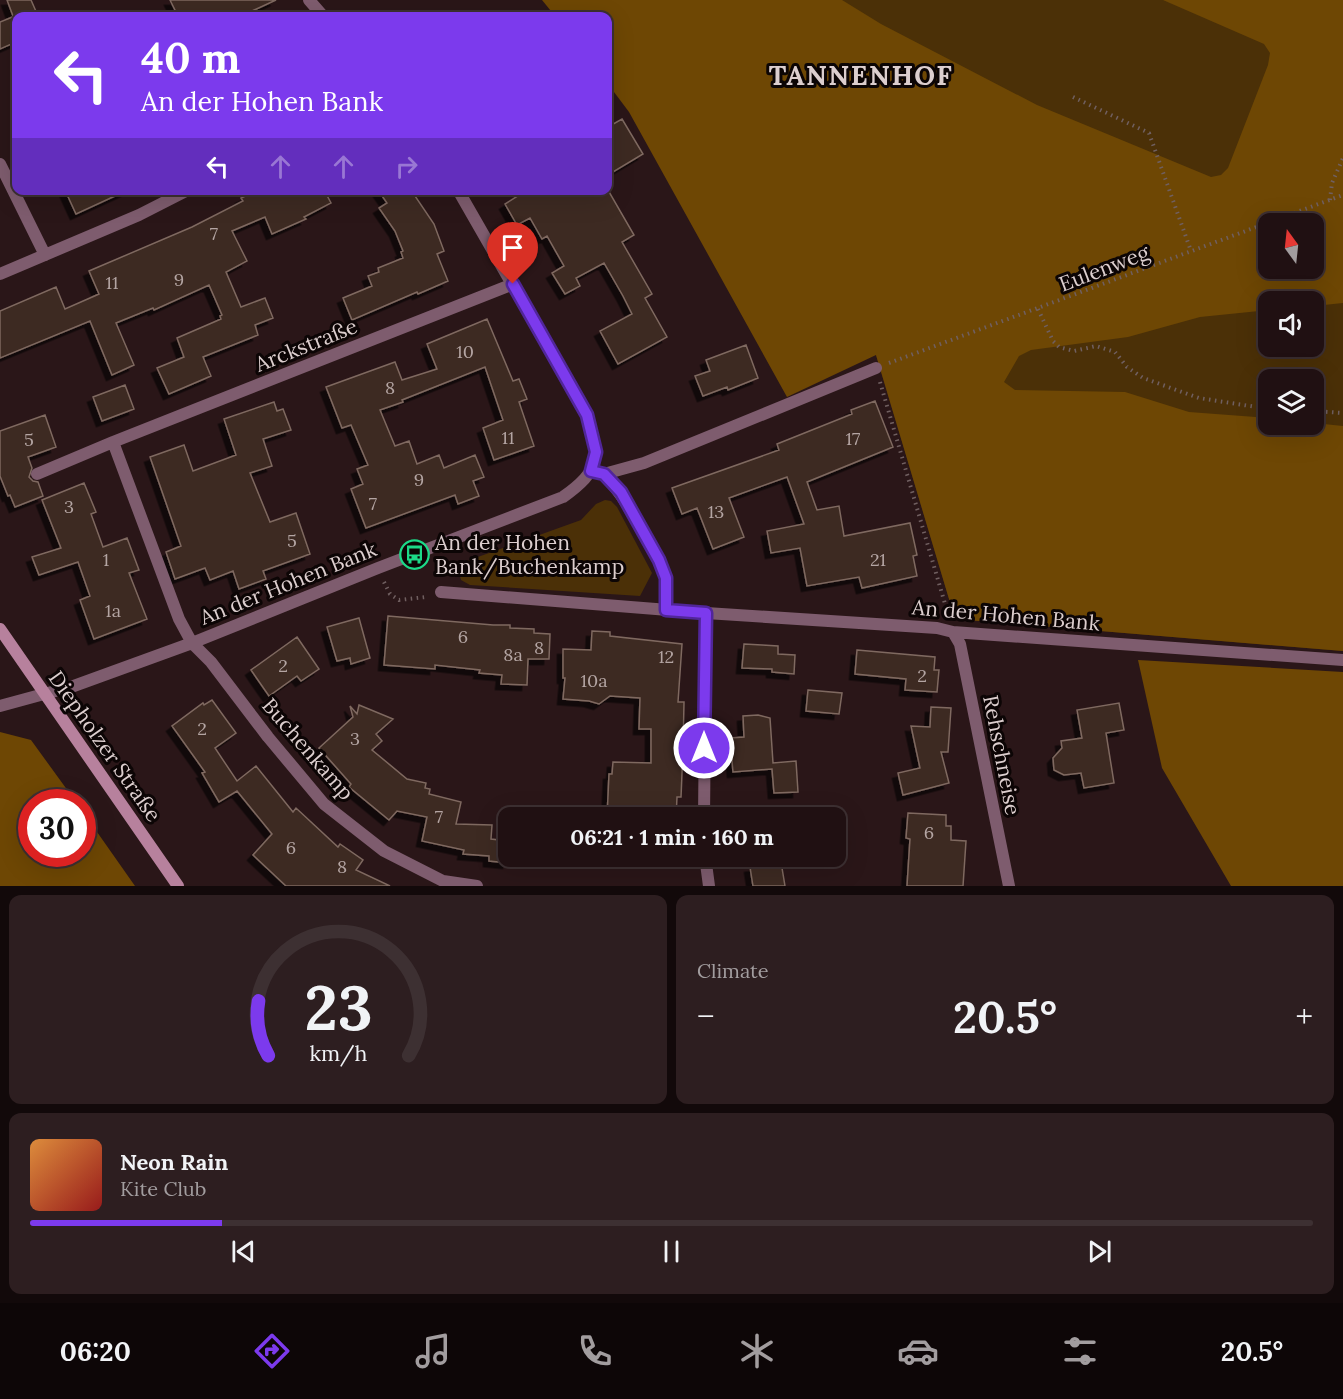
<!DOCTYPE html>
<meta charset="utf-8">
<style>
:root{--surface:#201012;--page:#2d1e20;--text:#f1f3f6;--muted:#a29d9f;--line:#3d3032;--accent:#7c3aed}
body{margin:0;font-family:Lora,serif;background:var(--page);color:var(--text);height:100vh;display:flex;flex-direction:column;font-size:22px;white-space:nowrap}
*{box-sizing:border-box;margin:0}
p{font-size:20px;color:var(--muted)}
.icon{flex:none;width:33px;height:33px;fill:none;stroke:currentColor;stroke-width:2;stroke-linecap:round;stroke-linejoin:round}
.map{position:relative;height:886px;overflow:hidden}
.panel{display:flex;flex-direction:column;gap:9px;padding:9px;background:#12090a;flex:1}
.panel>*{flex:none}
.top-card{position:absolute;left:12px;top:12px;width:600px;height:183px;border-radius:12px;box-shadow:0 6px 24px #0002,0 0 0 2px var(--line);background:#7c3aed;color:#fff;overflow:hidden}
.needle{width:39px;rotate:345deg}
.controls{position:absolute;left:1258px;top:213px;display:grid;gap:12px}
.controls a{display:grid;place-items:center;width:66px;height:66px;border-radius:12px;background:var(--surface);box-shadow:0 6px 24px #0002,0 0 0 2px var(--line);font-size:30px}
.speed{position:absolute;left:18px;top:789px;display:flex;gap:12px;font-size:30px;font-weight:700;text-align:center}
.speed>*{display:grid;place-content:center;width:78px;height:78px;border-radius:50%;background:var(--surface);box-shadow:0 6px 24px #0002,0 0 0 2px var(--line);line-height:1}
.speed .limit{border:9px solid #d22;background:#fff;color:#111}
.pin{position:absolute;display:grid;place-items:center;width:51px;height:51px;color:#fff;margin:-62px -26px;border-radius:50% 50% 50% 0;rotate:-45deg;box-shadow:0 0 6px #0007}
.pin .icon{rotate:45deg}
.me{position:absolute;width:66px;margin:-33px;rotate:0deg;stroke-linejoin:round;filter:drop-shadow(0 0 4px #0008)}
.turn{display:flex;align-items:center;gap:21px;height:126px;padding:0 30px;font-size:27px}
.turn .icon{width:78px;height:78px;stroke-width:2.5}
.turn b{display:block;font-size:42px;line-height:51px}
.lanes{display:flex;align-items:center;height:57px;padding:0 30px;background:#0003;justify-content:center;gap:30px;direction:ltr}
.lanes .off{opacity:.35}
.big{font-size:45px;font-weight:800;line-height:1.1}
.panel .card{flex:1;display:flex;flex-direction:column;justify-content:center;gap:9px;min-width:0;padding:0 21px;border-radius:12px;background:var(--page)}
.panel .dial{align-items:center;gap:0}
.dial svg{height:156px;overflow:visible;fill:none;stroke:var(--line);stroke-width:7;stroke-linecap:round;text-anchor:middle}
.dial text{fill:var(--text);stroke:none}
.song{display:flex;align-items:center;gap:18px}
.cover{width:72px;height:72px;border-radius:9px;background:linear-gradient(135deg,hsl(30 70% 55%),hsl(0 70% 35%))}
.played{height:6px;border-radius:3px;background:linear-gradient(90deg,var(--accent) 15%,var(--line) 15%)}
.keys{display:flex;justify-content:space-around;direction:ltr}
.heat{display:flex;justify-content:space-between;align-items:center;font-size:33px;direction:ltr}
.panel .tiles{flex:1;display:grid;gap:9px;grid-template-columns:1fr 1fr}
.card:last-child{grid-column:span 2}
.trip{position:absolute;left:498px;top:807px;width:348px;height:60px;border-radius:12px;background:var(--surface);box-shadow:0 6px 24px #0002,0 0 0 2px var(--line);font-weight:800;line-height:60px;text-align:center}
.tabs{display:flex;height:96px;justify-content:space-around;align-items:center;background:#0d0607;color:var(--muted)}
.tabs .icon{width:42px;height:42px}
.tabs .selected{color:var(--accent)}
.tabs b{font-size:27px;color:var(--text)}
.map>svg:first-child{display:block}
.green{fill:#4b3007;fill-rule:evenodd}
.forest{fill:#6e4704;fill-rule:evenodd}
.building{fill:#3c2921;stroke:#7f6960;stroke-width:1.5;filter:url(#shadow)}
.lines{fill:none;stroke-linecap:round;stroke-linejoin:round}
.path{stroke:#705f60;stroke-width:4;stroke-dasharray:1.5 4.5;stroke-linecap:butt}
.minor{stroke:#7e5c6e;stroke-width:12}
.tertiary{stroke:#7e5c6e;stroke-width:12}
.secondary{stroke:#b7819d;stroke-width:12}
.route-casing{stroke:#51269a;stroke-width:15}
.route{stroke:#7c3aed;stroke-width:10}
.labels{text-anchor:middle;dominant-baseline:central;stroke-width:6;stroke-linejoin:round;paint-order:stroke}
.number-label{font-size:18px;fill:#b4a5a3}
.street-label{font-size:21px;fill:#dccece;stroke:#0c0505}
.poi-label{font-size:21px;fill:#dccece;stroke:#0c0505;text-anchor:start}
.district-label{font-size:27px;font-weight:bold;letter-spacing:1.5px;fill:#dccece;stroke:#0c0505}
</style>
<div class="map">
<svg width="1343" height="886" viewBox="0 0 1343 886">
<defs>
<filter id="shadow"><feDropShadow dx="-5.5" dy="5.5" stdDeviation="0" flood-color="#0009"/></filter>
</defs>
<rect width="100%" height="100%" fill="#2a1618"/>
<path class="green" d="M585,0H1343V651L955,619L876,355L608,16ZM1269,224H1314V268H1269ZM1269,302H1314V346H1269ZM1269,380H1314V424H1269Z
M605,500L611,501L617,507L652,573L640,596L470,585L461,580L458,569L461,563L581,520L596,504Z"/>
<path class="forest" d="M542,0H842L881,24L1037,105L1211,177L1221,175L1228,168L1268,65L1270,53L1264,44L1163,0H1343V303L1314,306V302H1269V310L1200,317L1128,337L1031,350L1019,356L1004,382L1015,390L1125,392L1189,412L1269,418V424H1314V423L1343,426V651L955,619L876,355L787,397L629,112L608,84V16H555ZM1269,224H1314V268H1269Z
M1138,660L1343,672V886H1231L1162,768Z
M0,732L31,740L76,802H32V854H82L83,812L135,886H0Z"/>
<path class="building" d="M7,0H31L38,16H16V42L0,49V22L15,16H13Z
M170,0H276L241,16H178Z
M622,119L643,154L608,175V127Z
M65,190H128L76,214Z
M259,190H324L331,203L304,217L306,219L272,234L265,217L232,231L247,261L226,272L241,307L265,298L273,318L255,325L258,335L203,357L211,376L169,394L157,368L184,357L177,338L221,319L220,316L222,315L209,285L154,310L153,308L116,323L134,365L112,375L90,321L0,358V311L56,287L65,309L99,294L89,271L192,227L243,201L241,198Z
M378,190H411L434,224L444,251L437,254L448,281L418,294L417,292L352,320L343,298L372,286L368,276L379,272L378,268L403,258L401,252L403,251L395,231L379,208L387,203Z
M527,190H608L634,235L622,242L652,294L645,298L667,337L618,364L600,331L632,314L623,296L604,263L576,278L580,286L565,294L552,273L564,266L547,236L542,239L530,218L517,225L505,204Z
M487,319L513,381L519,379L527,399L519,402L534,446L494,460L483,428L503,420L485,367L402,400L403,402L380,410L395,446L409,441L417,464L439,455L444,468L475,455L484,477L473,481L479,496L458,504L455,495L366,528L351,489L363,484L357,469L368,465L351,425L342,428L326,387L395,362L402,380L437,369L427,344Z
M746,345L758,378L728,390L727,387L703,396L695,376L710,371L706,360Z
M125,385L134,409L102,421L93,397Z
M875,401L893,447L807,482L817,510L839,506L844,536L910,523L917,555L913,556L917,576L862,588L859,577L807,586L800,548L771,553L767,531L804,524L787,477L729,498L744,537L713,549L697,508L682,514L672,488L779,450L777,444L852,414L851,410Z
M274,402L277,411L283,409L291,430L263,439L272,466L250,473L270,522L296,513L310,554L263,571L266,579L239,589L233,571L210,580L205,568L175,579L166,552L181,546L150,457L184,445L193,471L236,455L224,419Z
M45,415L56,447L28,457L32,468L29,477L33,481L38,482L43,496L15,507L10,495L8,496L0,476V431Z
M84,483L96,512L91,514L103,547L127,538L139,570L129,573L147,619L94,639L80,600L90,596L78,562L39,575L32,557L61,548L42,500Z
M388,616L493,625H510V628L534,629V633L550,634L549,659H528L527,685L501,684L502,675L479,673L480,670L435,665V669L384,665Z
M359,618L370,658L351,664L350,658L337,661L327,627Z
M592,631L610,632V636L682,644L678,702H684L683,749L681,797H677L676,818H607L609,774H612L613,762L651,763V729H639L640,698L610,696L599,704L589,701L563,699L565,678H563V649L591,650Z
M297,637L319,669L301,681L297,676L269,696L251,670Z
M744,644L778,646V654L795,655L794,674L772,672V669L742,668Z
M857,650L935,657L934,670H939L937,692L905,690L906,679L855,674Z
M808,690L842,693L839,714L806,711Z
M212,700L236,733L215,748L237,781L256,766L293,812L296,808L338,847L340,844L363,860L356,870L390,886H286L253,855L272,834L237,791L219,802L202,773L205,772L172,726L203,703L204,705Z
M1119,703L1124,730L1106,733L1114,783L1084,788L1081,773L1064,775L1054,770L1053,758L1062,748L1061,741L1082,738L1077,710Z
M359,705L393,719L376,734L382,741L372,750L407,779L426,783L425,788L430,789L429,794L461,802L456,824L492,825L491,839L508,841V863L489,861V856L463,854L464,850L422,841L427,817L397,811L389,820L349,787L351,784L319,748L353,717L350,706L357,714Z
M931,707L951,708L948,752H941L949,783L903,795L898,773L920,768L911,726L930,727Z
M758,715L770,718L773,763L796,761L798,792L774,793L772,769L733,772L730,738L744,737L743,716Z
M908,813L946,815V826H951V840L966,841L963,886H907L910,839L906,838Z
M781,862L785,886H753L750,867Z"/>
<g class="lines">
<path class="path" d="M1073,97L1149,133L1191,251
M1330,200L1332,183L1343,158
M1038,309L1053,341L1059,347L1074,351L1096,346L1115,352L1127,367L1143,378L1199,398L1269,409
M889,363L1343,195
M880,382L948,614
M1314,411L1343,413
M384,582L390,594L399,600L426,597"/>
<path class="minor" d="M309,0L323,16
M0,164L45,255
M0,274L139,215L188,190
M598,472C615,476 661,559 665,577C667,587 666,600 666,610
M37,474L113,442
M604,474L644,463L876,368
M441,592L706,613L937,628L953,632L1343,660
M953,632L960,644L1009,886
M44,694L71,687L192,643L378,568L563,497C601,470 600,457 587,415L458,190
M704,818L706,613
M705,856L709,886
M477,886L443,881L384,851L324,804L268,737L211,662L192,643L179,619L113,442L513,284"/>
<path class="tertiary" d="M0,706L44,694"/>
<path class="secondary" d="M0,629L178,886"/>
</g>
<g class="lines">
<defs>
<path id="route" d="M513,284L587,415L596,452L591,471L604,474L621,492L659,560L666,578V610L706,613L704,748"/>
</defs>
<use href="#route" class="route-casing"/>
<use href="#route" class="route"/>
</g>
<defs>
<symbol id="bus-ring" viewBox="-11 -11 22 22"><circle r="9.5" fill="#0c0505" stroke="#1cd988" stroke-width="1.5"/><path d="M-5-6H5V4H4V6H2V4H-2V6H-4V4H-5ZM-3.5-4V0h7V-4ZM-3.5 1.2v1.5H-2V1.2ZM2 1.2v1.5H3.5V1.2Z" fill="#1cd988"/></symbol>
</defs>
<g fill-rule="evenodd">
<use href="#bus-ring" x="398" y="538" width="33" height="33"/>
</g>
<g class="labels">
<g class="number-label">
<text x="214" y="233">7</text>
<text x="179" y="279">9</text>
<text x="112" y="282">11</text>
<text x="465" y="351">10</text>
<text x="390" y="387">8</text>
<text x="508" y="437">11</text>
<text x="853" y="438">17</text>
<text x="29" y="439">5</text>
<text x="419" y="479">9</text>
<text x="373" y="503">7</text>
<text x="69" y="506">3</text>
<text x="716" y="511">13</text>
<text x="292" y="540">5</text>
<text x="106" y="559">1</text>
<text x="878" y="559">21</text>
<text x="113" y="610">1a</text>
<text x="463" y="636">6</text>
<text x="539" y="647">8</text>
<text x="513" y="654">8a</text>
<text x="666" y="656">12</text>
<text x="283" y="665">2</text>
<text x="922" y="675">2</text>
<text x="594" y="680">10a</text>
<text x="202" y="728">2</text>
<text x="355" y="738">3</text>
<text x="439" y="816">7</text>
<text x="929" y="832">6</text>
<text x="291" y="847">6</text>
<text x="342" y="866">8</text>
</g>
<g class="street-label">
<text transform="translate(1104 268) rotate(-21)">Eulenweg</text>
<text transform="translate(306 345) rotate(-22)">Arckstraße</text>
<text transform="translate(288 583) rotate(-22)">An der Hohen Bank</text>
<text transform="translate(1006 615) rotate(5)">An der Hohen Bank</text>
<text transform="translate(105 746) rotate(55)">Diepholzer Straße</text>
<text transform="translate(308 749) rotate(49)">Buchenkamp</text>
<text transform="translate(1002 755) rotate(79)">Rehschneise</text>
</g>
<g class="poi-label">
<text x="435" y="542">An der Hohen<tspan x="435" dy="24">Bank/Buchenkamp</tspan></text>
</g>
<g class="district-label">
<text x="861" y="75">TANNENHOF</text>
</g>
</g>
</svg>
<div class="controls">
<a><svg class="needle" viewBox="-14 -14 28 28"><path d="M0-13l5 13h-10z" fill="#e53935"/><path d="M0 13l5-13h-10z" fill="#a29d9f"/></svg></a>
<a><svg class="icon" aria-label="sound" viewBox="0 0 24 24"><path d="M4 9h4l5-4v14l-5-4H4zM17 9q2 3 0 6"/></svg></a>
<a><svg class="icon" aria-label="layers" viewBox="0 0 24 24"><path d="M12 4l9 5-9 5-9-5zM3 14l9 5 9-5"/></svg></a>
</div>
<div class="speed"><div class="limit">30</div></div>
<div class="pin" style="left:513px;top:284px;background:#d93025"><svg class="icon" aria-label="arrive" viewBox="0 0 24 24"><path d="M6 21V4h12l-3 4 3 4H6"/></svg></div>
<svg class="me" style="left:704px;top:748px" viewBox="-20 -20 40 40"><circle r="17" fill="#7c3aed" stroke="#fff" stroke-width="3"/><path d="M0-11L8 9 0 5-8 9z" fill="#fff"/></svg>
<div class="trip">06:21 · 1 min · 160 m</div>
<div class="top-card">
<div class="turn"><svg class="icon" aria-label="left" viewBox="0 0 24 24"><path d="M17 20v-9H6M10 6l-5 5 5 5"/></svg><div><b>40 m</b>An der Hohen Bank</div></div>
<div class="lanes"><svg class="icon" aria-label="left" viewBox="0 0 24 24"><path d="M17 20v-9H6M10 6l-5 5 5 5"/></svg><svg class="icon off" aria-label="ahead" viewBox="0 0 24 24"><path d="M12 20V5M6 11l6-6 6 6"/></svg><svg class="icon off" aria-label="ahead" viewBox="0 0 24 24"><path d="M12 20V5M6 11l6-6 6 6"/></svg><svg class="icon off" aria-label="right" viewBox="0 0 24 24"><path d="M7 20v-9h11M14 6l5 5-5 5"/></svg></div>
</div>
</div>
<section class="panel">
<div class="tiles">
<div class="card dial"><svg viewBox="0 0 100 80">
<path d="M14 69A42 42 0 1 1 86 69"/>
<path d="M14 69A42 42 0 0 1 9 41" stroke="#7c3aed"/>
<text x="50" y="56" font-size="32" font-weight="700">23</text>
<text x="50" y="72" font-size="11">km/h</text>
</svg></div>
<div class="card"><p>Climate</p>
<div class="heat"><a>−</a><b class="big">20.5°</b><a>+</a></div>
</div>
<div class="card">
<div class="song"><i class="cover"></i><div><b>Neon Rain</b><p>Kite Club</p></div></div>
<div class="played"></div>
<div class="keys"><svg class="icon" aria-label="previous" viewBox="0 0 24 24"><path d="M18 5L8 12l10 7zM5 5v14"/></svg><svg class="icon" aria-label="pause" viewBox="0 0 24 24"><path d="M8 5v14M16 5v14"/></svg><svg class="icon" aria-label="next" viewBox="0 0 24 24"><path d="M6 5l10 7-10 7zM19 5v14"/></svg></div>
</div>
</div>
</section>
<nav class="tabs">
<b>06:20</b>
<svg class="icon selected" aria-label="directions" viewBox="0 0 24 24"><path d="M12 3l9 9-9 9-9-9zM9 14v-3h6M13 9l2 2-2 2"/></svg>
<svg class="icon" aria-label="music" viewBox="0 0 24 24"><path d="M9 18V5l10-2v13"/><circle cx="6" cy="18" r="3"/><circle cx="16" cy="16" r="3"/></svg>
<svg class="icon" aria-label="phone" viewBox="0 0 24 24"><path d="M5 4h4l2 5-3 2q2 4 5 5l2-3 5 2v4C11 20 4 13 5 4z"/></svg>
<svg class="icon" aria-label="climate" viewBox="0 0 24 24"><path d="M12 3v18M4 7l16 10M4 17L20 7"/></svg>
<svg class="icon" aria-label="car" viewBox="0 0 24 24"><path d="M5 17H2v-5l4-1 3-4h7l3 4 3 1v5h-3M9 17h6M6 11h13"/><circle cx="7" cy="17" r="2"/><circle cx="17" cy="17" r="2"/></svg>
<svg class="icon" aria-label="filters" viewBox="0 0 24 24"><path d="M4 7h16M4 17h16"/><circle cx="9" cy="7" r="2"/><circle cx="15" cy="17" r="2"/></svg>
<b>20.5°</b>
</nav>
